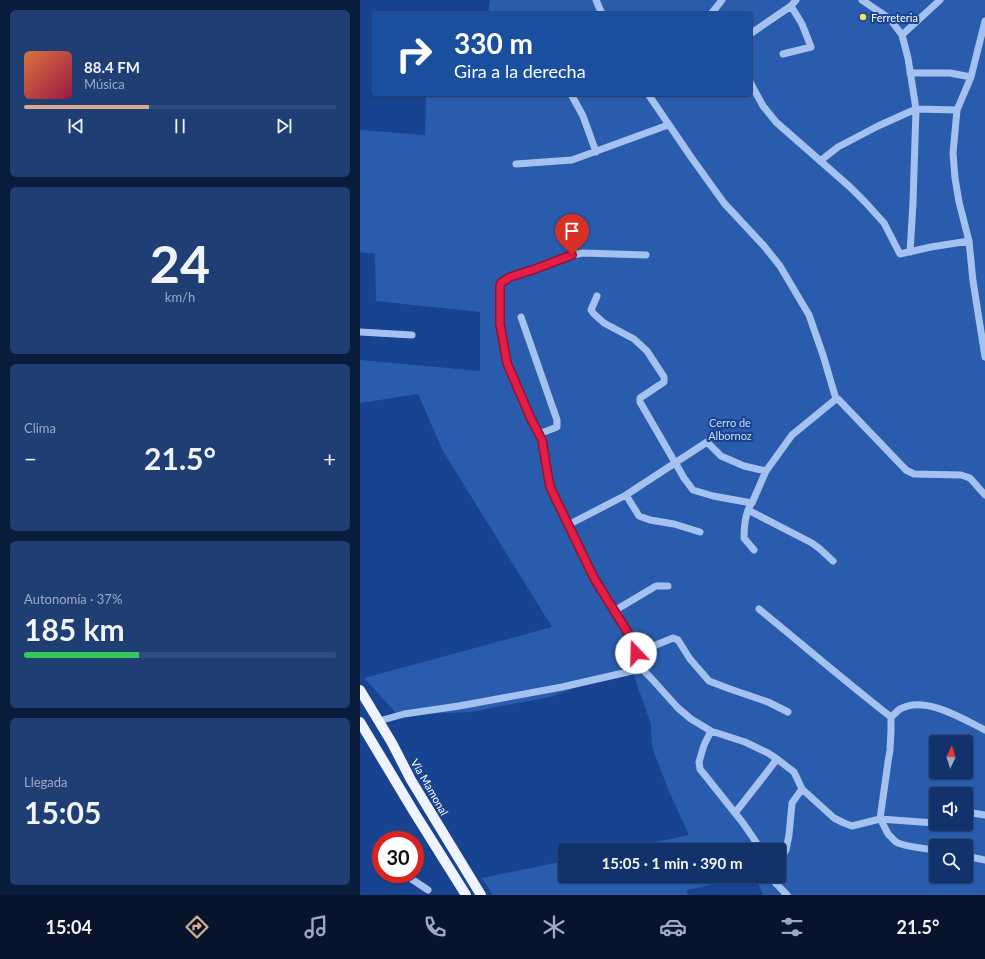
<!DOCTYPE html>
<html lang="es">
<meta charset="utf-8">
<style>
:root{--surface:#12326c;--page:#1f3e74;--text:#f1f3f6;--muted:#9caac2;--line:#314d7f;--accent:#d6ab8b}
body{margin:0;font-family:Lato,sans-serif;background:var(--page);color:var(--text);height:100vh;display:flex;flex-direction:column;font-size:15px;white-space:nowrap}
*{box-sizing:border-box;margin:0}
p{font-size:13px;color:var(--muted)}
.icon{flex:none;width:22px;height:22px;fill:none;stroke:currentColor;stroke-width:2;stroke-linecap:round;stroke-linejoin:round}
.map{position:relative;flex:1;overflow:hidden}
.details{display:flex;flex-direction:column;gap:10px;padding:10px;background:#0a1c3b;width:360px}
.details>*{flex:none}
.hud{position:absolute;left:12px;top:12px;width:380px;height:84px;border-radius:4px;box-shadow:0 1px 3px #0004,0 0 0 1px var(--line);background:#1a4fa0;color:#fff;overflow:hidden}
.needle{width:26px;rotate:4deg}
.controls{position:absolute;left:569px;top:735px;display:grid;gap:8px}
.controls a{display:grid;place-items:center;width:44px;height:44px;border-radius:4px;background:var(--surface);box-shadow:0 1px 3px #0004,0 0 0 1px var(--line);font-size:20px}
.speed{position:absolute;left:12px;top:831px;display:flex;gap:8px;font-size:20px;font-weight:700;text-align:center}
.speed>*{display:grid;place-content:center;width:52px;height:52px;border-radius:50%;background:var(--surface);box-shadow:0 1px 3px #0004,0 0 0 1px var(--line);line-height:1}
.speed .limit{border:6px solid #d22;background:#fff;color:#111}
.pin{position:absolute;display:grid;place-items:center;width:34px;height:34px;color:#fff;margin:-41px -17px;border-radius:50% 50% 50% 0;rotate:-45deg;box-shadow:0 0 4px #0007}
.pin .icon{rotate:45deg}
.me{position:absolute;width:44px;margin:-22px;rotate:339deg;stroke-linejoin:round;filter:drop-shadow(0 0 3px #0008)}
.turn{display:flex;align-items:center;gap:14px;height:84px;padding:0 16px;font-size:18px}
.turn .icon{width:52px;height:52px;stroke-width:2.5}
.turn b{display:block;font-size:28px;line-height:34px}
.big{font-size:30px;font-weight:700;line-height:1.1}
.details .card{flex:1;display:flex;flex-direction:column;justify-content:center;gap:6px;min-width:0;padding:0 14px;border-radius:6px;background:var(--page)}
.details .dial{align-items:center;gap:0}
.dial b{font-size:52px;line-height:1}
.song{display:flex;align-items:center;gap:12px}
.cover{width:48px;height:48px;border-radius:6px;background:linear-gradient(135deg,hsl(20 70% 55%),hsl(340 70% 35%))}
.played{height:4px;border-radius:2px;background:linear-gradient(90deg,var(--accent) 40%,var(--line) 40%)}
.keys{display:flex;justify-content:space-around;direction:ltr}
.heat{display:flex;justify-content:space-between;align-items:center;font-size:22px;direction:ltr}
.charge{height:6px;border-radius:3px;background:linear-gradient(90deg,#34c759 37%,var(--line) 0)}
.trip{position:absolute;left:198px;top:843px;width:228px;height:40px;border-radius:4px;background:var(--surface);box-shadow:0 1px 3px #0004,0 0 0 1px var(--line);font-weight:700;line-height:40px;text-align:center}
.menu{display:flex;height:64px;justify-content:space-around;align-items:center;background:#07142b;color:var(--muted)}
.menu .icon{width:28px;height:28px}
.menu .active{color:var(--accent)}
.menu b{font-size:18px;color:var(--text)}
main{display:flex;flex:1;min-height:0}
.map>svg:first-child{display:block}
.green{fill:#2a5cae;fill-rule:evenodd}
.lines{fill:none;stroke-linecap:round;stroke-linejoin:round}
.minor{stroke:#a5c1ef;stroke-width:7}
.major{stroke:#eef3ff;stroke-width:10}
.route-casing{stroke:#92132f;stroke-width:10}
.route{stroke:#e11d48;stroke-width:7}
.poi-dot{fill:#ffde64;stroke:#184390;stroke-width:1.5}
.labels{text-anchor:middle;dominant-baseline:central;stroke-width:4;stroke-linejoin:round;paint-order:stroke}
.poi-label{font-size:11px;fill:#fff;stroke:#184390;text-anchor:start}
.park-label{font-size:11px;fill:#ccdefb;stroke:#184390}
.street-label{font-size:11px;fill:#fff;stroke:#184390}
</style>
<main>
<section class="details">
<div class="card">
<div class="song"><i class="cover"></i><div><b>88.4 FM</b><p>Música</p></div></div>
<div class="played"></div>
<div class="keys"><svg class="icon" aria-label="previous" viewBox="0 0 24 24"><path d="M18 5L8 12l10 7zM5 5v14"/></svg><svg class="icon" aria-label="pause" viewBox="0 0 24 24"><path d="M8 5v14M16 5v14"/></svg><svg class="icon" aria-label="next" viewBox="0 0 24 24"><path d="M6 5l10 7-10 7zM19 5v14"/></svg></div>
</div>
<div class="card dial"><b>24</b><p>km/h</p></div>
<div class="card"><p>Clima</p>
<div class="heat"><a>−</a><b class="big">21.5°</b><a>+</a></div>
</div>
<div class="card"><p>Autonomía · 37%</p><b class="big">185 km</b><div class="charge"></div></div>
<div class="card"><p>Llegada</p><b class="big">15:05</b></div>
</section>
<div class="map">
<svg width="625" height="895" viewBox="0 0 625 895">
<rect width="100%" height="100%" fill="#184390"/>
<path class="green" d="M130,0H625V895H403L395,876H419V850H258L329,835L308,789L292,747L291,724L271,668L190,697L110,712L38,715L4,678L192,627L83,451L58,394L0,403V360L120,371V312L16,301L15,254L0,252V130L65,135L66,94H390V14H128ZM576,742H606V772H576ZM576,794H606V824H576ZM576,846H606V876H576Z
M205,861V876H390L327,890L328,895H133L122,878Z"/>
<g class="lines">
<path class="minor" d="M236,0L242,14
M502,0L530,19L542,35L548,58L556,109L553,203L550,252
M351,14L362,0
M625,21L611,77L597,110L593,153L595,178L599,202L609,241L613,281L625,357
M390,34L431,6L436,0
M542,35L580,0
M423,54L451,47L442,24L431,6
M550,73H590L611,77
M390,82L403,106L416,122L490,187L506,203L524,223L540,254L571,247L609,241
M211,94L223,116L236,152
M288,94L331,157L364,203L404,246L420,266L449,315L463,355L476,399
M460,161L478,147L518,126L556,109L597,110
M156,164L212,160L308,125
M286,255L223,253L212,255L175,269L149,277L141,283L139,286L140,324L147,363L171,419L182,440L189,482L191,489L234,578L268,633L275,645L278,665L291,678L318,708L331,719L351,731L385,742L408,753L417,759L434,772L442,789L474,818L484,823L492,826L520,819L575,823L576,822
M237,296L231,310L234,314L244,323L274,339L287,351L304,377V382L280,398V402L324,478L333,490L353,496L392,503L406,471L432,435L476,399H478L546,470L554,474L601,475L610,478L625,495
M161,317L197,420V427L179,434
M0,332L52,335
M266,495L279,516L290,520L314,524L340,532
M390,506C385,515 384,527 384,538L394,550
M388,510L452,543L460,549L473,561
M208,525L266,495L347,442L361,456L384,466L406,471
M399,609C443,645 486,682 531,717
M254,611L296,586H308
M276,653L313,638L318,640L330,659L349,681L370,689L408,702L428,712
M19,721L44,714L99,706L202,687L281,669
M351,731L344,745L339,762L340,769L383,823L396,842L399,850
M606,812L625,815
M375,813L404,776L417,759
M576,850C567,849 543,846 536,842C534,840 531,837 529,835C525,830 524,824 520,819L528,762L530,750L531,731V717C534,715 537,711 540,709C565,695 603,719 625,730
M606,856L625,860
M419,862L426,850L429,835L432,803L442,789
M44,874L68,890
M409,876L427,895"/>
<path class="major" d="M0,690L32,743L51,780L121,895
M0,722L54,812L106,895"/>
</g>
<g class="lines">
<defs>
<path id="route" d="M212,255L175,269L150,277L141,283L140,286V324L147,363L171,419L182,440L189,482L191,489L234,578L268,633L275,645L276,653"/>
</defs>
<use href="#route" class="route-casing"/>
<use href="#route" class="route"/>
</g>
<circle class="poi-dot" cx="503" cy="17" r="4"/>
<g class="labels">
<g class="poi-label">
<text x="511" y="17">Ferreteria</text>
</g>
<g class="park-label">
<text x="370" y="422">Cerro de<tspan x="370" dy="13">Albornoz</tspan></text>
</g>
<g class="street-label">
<text transform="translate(70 787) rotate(60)">Vía Mamonal</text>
</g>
</g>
</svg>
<div class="controls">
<a><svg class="needle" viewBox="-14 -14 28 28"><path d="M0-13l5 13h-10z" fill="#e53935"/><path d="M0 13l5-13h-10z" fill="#9caac2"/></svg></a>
<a><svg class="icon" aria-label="sound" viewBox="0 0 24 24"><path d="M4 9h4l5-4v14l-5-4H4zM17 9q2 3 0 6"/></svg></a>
<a><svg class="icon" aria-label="search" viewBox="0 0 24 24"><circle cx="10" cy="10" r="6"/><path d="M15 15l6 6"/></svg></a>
</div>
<div class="speed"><div class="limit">30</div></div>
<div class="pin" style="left:212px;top:255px;background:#d93025"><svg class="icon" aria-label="arrive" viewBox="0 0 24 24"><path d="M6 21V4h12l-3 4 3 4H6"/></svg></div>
<svg class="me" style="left:276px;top:653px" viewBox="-20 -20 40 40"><circle r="19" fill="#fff"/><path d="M0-13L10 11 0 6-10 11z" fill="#e11d48"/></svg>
<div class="trip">15:05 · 1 min · 390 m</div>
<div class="hud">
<div class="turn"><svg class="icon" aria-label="right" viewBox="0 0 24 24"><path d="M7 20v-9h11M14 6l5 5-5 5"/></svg><div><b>330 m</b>Gira a la derecha</div></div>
</div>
</div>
</main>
<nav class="menu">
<b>15:04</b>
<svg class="icon active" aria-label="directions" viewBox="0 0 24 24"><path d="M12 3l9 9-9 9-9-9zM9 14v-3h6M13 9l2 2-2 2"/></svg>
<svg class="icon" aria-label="music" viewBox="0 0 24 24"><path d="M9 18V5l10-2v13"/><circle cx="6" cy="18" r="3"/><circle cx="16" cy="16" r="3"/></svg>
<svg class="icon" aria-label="phone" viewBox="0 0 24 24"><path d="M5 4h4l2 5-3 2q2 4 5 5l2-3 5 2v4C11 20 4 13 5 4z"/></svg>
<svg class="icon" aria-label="climate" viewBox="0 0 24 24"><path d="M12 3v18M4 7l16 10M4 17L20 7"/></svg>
<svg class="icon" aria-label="car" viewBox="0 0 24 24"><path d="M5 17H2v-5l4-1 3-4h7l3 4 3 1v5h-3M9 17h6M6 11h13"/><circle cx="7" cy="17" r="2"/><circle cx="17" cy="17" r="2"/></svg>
<svg class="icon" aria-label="filters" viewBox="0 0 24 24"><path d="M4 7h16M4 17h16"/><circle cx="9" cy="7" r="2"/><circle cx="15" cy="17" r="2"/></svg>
<b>21.5°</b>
</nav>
